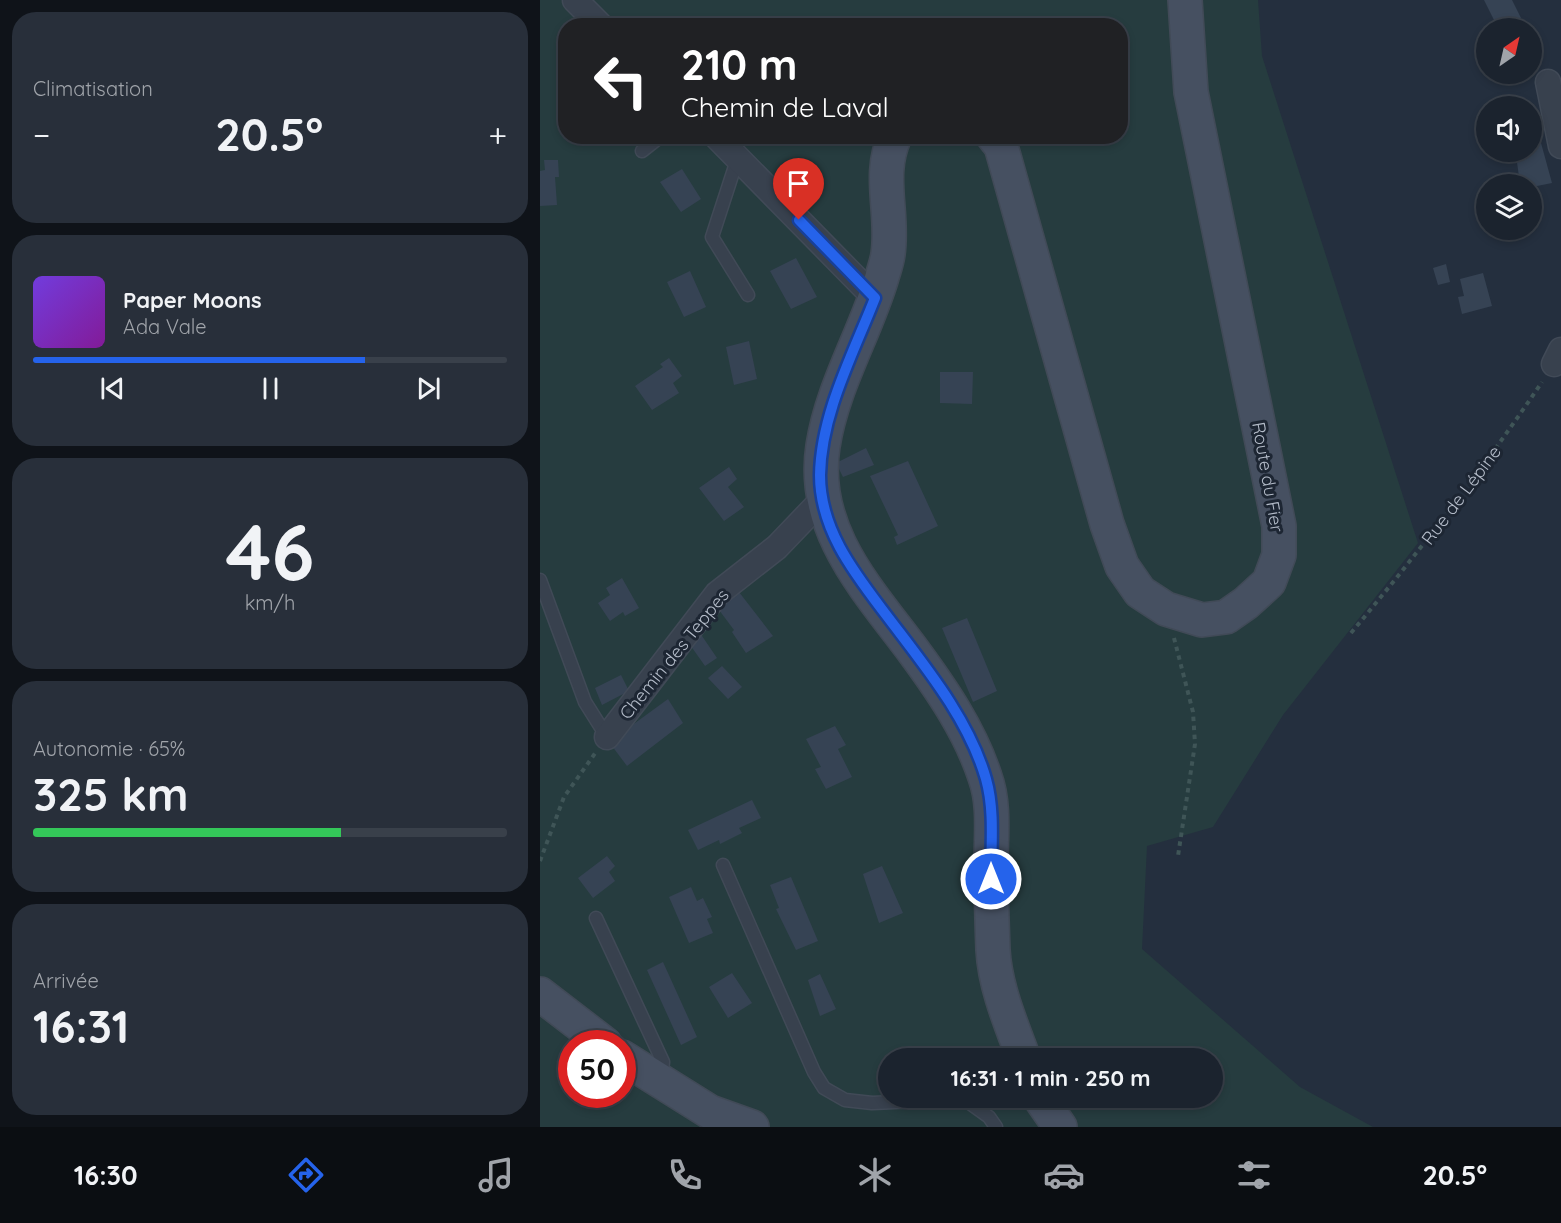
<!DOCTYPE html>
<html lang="fr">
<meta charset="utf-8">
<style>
:root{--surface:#1b232e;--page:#282f3a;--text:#f1f3f6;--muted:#a0a4aa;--line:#39404a;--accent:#2563eb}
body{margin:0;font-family:Quicksand,sans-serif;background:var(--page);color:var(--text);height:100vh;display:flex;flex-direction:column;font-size:22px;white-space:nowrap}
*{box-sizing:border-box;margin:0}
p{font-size:20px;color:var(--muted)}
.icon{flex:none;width:33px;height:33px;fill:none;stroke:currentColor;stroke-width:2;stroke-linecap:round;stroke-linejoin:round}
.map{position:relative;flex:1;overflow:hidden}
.sheet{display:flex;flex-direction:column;gap:12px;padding:12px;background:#0f1319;width:540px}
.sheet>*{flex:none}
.hud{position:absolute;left:18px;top:18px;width:570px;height:126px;border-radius:24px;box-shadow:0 3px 9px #0003,0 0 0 2px var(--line);background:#202124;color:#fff;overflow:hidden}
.needle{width:39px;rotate:34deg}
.buttons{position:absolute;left:936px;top:18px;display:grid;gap:12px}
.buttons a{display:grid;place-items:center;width:66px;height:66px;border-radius:50%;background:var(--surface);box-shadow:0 3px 9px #0003,0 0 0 2px var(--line);font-size:30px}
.speed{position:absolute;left:18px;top:1030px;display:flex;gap:12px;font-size:30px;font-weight:700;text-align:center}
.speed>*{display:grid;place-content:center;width:78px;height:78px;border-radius:50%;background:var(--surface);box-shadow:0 3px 9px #0003,0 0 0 2px var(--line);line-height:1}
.speed .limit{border:9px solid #d22;background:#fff;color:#111}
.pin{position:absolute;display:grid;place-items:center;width:51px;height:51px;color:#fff;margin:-62px -26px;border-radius:50% 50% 50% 0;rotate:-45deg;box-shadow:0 0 6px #0007}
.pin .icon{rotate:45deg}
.me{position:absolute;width:66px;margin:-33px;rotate:0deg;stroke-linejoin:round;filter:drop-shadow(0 0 4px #0008)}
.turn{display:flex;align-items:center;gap:21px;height:126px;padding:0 24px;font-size:27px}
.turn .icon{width:78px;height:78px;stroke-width:2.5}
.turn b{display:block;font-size:42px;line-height:51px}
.big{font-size:45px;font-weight:700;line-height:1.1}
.sheet .card{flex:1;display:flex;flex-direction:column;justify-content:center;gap:9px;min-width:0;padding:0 21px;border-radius:24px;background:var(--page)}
.sheet .dial{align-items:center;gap:0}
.dial b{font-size:78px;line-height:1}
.song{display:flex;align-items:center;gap:18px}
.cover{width:72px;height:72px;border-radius:9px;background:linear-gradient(135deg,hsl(260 70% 55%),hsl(290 70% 35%))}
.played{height:6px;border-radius:3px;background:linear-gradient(90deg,var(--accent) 70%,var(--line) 70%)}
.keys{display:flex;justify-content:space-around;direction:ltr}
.heat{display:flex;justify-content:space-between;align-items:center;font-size:33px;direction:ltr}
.charge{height:9px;border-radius:4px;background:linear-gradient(90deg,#34c759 65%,var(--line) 0)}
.trip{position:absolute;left:338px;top:1048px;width:345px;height:60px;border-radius:30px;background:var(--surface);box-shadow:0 3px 9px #0003,0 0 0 2px var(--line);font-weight:700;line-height:60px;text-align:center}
.tabs{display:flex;height:96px;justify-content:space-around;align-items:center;background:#0b0e12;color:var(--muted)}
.tabs .icon{width:42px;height:42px}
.tabs .active{color:var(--accent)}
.tabs b{font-size:27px;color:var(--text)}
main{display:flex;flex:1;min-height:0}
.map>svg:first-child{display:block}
.green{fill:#263c3f;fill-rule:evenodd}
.building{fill:#364354}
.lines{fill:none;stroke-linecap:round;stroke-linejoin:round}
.lane-casing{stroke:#414a57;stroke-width:15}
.street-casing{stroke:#414a57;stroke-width:27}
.secondary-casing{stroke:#414a57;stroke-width:36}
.path{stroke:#3f5557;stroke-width:4;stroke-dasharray:4.5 4.5;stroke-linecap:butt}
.lane{stroke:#38414e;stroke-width:12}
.street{stroke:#38414e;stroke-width:24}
.secondary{stroke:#465061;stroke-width:33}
.route-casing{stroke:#184099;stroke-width:15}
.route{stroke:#2563eb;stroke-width:10}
.labels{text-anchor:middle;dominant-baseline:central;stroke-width:6;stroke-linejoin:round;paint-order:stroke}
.street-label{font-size:18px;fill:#b4bcc9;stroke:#1d2633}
</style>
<main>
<section class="sheet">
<div class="card"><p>Climatisation</p>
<div class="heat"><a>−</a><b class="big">20.5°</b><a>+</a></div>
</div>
<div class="card">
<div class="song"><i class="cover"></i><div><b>Paper Moons</b><p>Ada Vale</p></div></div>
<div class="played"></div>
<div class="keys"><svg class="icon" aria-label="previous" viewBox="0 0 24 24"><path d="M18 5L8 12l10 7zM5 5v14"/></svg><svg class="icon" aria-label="pause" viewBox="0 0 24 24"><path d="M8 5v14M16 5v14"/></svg><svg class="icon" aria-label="next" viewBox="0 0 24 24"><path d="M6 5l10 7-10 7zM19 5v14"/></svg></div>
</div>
<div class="card dial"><b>46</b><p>km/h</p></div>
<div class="card"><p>Autonomie · 65%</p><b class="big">325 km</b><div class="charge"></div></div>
<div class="card"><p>Arrivée</p><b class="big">16:31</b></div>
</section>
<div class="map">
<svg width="1021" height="1127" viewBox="0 0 1021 1127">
<rect width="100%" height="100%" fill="#242f3e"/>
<path class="green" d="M0,0H718L722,56L878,543L743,715L673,827L607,846L602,949L760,1087L833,1127H0ZM26,26H580V136H26ZM32,1044H82V1095H32ZM348,1059H672V1098H348Z"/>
<path class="building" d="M944,0H972L981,18L958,28Z
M998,132L1012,183L992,187V184H980L976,155L977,152H992V133Z
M4,160H18L19,177H15L17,205L0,206V171L5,170Z
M142,169L161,199L141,212L120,182Z
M256,258L277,297L251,309L230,271Z
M906,264L910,282L898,285L893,268Z
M150,271L166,307L144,317L127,282Z
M943,273L952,306L922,314L918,297L924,296L920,279Z
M209,341L217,379L194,385L186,347Z
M129,358L142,376L133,383L139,393L112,410L95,386L123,367L120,364Z
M400,372H433L432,404L400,403Z
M326,448L334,465L303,477L296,463Z
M368,461L398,526L357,545L354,537L358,535L330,476Z
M189,467L197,479L188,487L204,507L184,521L159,488Z
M82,578L99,608L85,616L83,612L70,621L58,603L70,595L66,588Z
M199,592L233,636L206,653L192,632L194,630L176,606Z
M427,618L457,691L433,702L402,628Z
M160,633L177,658L165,666L148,642Z
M182,666L202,687L188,699L168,678Z
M81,675L89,691L62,705L55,688Z
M128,699L143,723L87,766L69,742Z
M295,726L306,745L298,749L312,777L286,789L275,769L281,767L266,739Z
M212,800L221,818L199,828L202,833L180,844L179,840L158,850L148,830Z
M67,856L75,866L69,872L75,881L53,898L38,878Z
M342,866L363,913L339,923L323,874Z
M251,877L278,941L256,950L236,909L239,908L230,885Z
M151,887L157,901L163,898L172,917L167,919L173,933L149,943L129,897Z
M123,962L157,1037L141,1045L107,970Z
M192,973L212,1003L188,1018L169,987Z
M280,974L296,1009L280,1016L268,980Z"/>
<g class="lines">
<defs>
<path id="lane" d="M102,151L121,136
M198,157L172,237L208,295
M0,580L45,702L67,737
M183,865L274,1072L284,1088L305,1100L332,1103L424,1099L449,1117L456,1127
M56,918L123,1062L121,1078"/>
<path id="street" d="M35,0L61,26
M1008,82L1021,146
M176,136L335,298
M1014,364L1021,350
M67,737L177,594L237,547L283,499"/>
<path id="secondary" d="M355,136C337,175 354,213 348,254C347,262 344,270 342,277C325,334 292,387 283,446C270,530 328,590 374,652C402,690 430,731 445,777C455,804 451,836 451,865C451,893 452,922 453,950C455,987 471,1024 484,1059
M453,136L461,146L567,524L582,566L600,592L626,609L662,620L686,617L706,603L729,582L739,555V526L651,92L645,0
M0,994L65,1044
M82,1057L170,1112L212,1127
M500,1098L520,1127"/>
</defs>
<use href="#lane" class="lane-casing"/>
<use href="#street" class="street-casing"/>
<use href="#secondary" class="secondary-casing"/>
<path class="path" d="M811,633C879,552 943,469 1002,382
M634,638L653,712L655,744L638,856
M0,861L24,797L56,752"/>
<use href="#lane" class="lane"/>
<use href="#street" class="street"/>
<use href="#secondary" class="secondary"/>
</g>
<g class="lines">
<defs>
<path id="route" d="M259,220L335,298C313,354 281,414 280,475C280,531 316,575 347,616C384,665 429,719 446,779C455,811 451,846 451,879"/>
</defs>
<use href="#route" class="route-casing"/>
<use href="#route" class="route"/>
</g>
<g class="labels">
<g class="street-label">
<text transform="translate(728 477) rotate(80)">Route du Fier</text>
<text transform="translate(921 495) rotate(-53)">Rue de Lépine</text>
<text transform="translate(134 654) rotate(-51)">Chemin des Teppes</text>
</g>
</g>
</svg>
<div class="buttons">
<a><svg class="needle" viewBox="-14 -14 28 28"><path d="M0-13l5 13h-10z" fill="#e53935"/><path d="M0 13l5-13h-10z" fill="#a0a4aa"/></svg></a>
<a><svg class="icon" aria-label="sound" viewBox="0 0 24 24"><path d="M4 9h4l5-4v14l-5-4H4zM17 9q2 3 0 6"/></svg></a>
<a><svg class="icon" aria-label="layers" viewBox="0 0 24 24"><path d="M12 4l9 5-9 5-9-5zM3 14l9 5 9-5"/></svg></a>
</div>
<div class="speed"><div class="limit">50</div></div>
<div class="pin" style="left:259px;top:220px;background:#d93025"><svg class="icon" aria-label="arrive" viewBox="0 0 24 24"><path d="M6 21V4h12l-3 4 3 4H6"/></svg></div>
<svg class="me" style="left:451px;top:879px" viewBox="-20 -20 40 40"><circle r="17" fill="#2563eb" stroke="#fff" stroke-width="3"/><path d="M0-11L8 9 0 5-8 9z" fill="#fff"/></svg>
<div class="trip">16:31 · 1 min · 250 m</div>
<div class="hud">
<div class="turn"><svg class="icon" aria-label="left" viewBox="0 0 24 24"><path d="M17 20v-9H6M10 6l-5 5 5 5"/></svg><div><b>210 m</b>Chemin de Laval</div></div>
</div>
</div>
</main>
<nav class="tabs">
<b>16:30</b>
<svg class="icon active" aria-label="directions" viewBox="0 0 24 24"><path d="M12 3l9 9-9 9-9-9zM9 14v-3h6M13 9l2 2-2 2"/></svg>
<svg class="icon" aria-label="music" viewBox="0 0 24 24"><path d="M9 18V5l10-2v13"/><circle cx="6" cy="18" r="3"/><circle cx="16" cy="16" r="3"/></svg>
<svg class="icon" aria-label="phone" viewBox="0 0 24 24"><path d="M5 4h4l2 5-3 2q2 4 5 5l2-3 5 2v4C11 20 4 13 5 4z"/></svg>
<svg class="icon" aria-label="climate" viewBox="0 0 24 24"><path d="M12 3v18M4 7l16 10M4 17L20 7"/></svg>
<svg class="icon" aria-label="car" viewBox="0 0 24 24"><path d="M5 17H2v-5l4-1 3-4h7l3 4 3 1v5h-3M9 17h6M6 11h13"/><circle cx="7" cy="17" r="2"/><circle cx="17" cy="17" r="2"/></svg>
<svg class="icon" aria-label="filters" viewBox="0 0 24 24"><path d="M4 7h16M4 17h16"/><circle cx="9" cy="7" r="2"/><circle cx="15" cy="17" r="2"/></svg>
<b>20.5°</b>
</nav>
